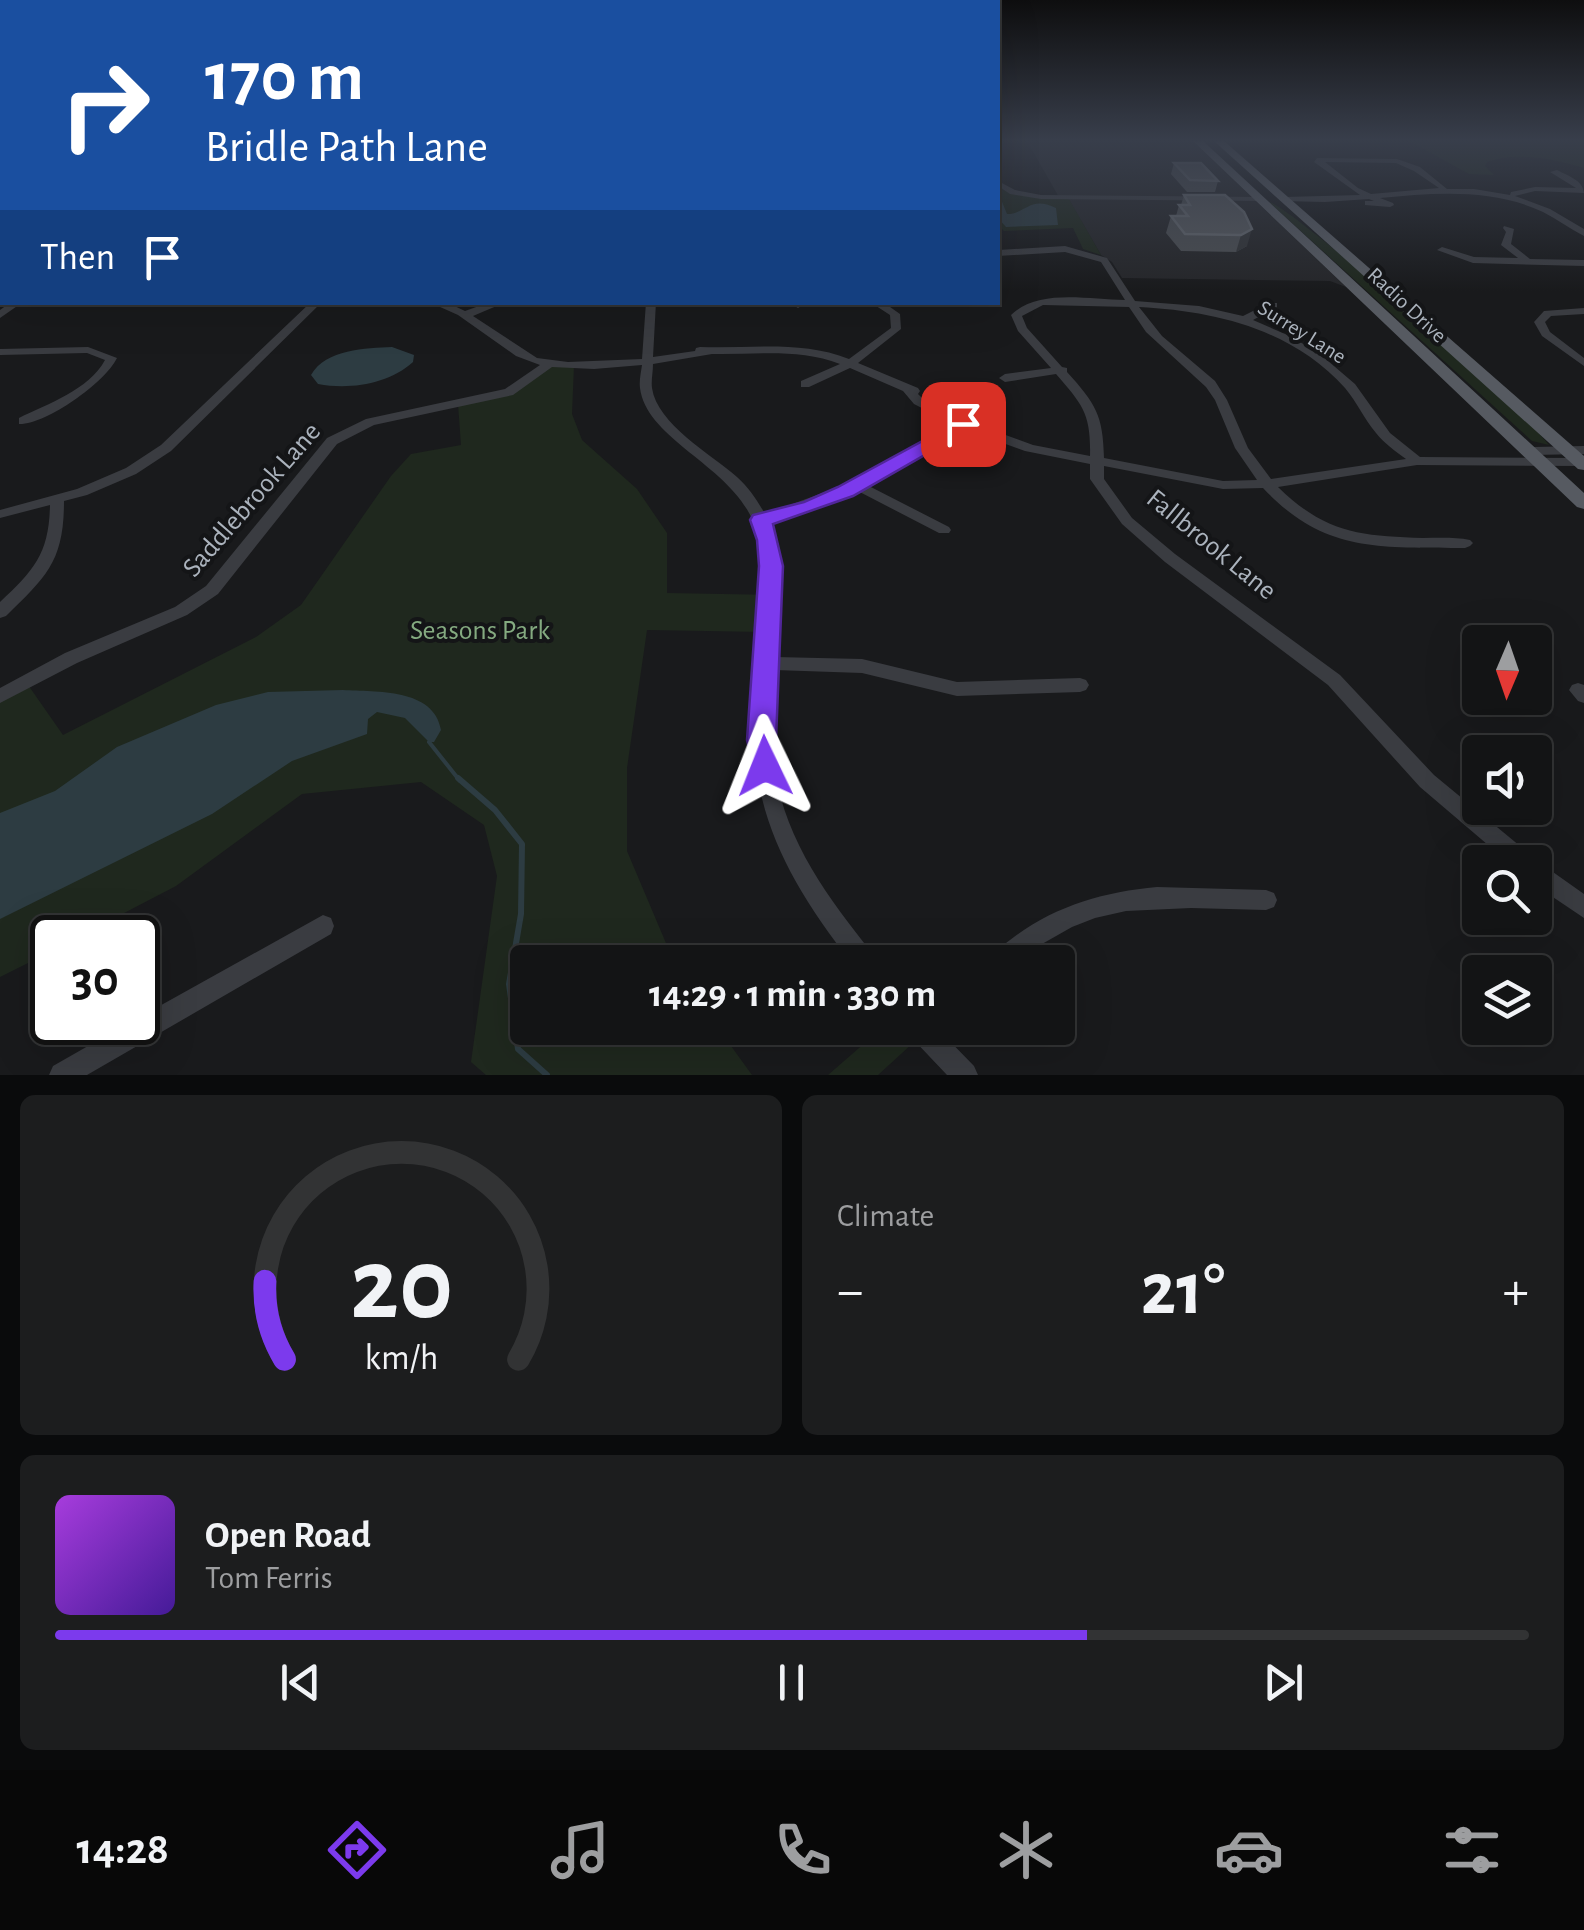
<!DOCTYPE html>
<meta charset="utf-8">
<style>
:root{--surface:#131415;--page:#1c1d1e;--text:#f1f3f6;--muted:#9d9ea0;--line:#323334;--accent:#7c3aed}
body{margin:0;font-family:"Alegreya Sans",sans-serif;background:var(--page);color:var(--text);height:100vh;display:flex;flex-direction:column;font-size:38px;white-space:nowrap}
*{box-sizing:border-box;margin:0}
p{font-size:32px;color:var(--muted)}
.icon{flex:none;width:55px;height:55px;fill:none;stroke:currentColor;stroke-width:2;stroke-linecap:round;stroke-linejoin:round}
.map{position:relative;height:1075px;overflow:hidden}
.panel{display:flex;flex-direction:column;gap:20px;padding:20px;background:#0a0b0c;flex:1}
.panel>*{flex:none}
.hud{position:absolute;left:0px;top:0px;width:1000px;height:305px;box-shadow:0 10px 40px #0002,0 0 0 2px var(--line);background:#1a4fa0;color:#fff;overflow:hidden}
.needle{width:65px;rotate:182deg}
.controls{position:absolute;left:1462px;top:625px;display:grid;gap:20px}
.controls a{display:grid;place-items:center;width:90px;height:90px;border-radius:10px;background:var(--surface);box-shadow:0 10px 40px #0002,0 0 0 2px var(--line);font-size:50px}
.speed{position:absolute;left:30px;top:915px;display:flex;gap:20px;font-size:50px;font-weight:700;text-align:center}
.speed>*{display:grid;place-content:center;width:130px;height:130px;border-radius:50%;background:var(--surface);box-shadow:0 10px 40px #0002,0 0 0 2px var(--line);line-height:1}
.speed .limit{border:5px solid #111;border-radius:15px;background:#fff;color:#111}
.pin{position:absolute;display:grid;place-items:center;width:85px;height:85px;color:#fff;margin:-42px;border-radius:20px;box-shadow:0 5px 15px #0006}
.me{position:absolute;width:110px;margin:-55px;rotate:358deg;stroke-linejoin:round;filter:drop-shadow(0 0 8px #0008)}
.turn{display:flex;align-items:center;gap:35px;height:210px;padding:0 40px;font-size:45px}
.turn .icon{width:130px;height:130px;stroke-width:2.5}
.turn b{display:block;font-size:70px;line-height:85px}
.then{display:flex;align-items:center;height:95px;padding:0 40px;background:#0003;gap:20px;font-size:38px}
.big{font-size:75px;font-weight:700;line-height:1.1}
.panel .widget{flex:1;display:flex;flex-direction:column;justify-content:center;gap:15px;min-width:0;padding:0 35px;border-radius:15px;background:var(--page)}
.panel .dial{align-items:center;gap:0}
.dial svg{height:260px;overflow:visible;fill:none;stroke:var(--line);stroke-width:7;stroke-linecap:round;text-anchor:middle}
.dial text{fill:var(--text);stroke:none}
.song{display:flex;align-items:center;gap:30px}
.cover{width:120px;height:120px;border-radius:15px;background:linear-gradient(135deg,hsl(280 70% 55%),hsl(260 70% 35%))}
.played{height:10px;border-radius:5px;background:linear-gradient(90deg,var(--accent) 70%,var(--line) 70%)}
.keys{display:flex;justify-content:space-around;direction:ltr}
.heat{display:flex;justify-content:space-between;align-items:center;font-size:55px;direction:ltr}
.panel .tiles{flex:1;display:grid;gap:20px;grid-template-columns:1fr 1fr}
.widget:last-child{grid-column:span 2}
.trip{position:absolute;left:510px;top:945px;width:565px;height:100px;border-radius:10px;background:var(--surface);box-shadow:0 10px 40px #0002,0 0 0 2px var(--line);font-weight:700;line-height:100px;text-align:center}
.menu{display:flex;height:160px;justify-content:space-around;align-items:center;background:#080808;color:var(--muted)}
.menu .icon{width:70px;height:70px}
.menu .selected{color:var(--accent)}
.menu b{font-size:45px;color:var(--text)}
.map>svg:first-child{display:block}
.built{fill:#252629}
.green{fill:#1f281e}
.water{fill:#2d3c42}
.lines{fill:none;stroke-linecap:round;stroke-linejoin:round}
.stream-far1{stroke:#2d3c42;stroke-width:4}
.stream{stroke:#2d3c42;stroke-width:6}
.minor{fill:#3a3c41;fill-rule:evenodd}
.major{fill:#565a61;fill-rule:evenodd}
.wall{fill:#4a4d51}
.shaded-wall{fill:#323437}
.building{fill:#55585d;stroke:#62666c;stroke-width:2.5}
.route{fill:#7c3aed;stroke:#51269a;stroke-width:2.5}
.labels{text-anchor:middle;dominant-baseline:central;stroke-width:8;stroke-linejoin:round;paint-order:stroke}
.far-street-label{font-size:22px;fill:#abb3bd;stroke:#141517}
.street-label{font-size:28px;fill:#abb3bd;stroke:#141517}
.park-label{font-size:28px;fill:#84aa80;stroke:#141517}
</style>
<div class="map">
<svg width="1584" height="1075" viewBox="0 0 1584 1075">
<rect width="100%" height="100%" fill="#191a1c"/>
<path class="built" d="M1027,141H1193L1346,287L1330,281L1122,278L1112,262L1101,255L1069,200L1060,199Z"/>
<path class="green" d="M1409,141H1584V168C1554,159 1517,151 1487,162L1485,166L1494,175L1469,174Z
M998,183C1017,196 1046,199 1069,199L1101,255L1083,249L1073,228L1004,231L998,225Z
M1269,202C1296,209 1526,414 1549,445L1532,441Z
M549,364L574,366L572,414L582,440L637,489L667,533V593L771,595L769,632L647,630L627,768V851L674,962H528V1028H718L752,1075H486L471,1062L497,876L484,825L421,782L302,794L176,886L78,937L52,938V951L0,977V696L26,682L63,735L256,637L301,605L391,476L411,454L461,445L458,404L509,392Z
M882,1028H920L925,1032L878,1075H828Z"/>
<path class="water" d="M998,192L1007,214C1026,214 1030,195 1056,208L1058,225L1006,227L998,218Z
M392,347L414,355L413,362C389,384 350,390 318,384L311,375C326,349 366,348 392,347Z
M343,690C376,692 434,688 441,730L434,742H429L405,718L377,712L368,719L367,734L292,761L212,814L0,919V813L55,791L117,747L216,705L268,692Z"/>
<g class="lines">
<path class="stream-far1" d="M429,742L460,781"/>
<path class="stream" d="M458,778L495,810L522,844L521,914L509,984L518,1049L547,1075"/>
<path class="minor" d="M0,158H2V162H0Z
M1317,158L1397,159L1420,167L1447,189H1474L1510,195L1511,192L1535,187L1576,188L1550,172L1557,170C1568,176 1583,180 1584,193L1535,191L1515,196L1550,209L1584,229V236C1570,229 1557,219 1543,212C1492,188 1435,193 1380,198L1393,203L1394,205L1390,207L1365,205V201H1374L1369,199L1325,202L1281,201V197H1284L1360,195L1314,162ZM1325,162L1396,163L1414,171L1439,188L1371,194L1358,188Z
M0,177H2V183H0Z
M998,181L1015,190L1041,195L1260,197L1264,199L1260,201L1041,199L1010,194L998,186Z
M1504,226L1514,229L1511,244L1530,259L1584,260V266L1473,263L1437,250L1442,247L1474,257L1518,258L1501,245L1506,232L1503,228Z
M1065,246L1107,258L1135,301L1199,306L1243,316L1269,303H1277V307L1253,320L1292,337L1321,355L1355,384L1390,433L1420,457L1584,458V466L1417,465L1278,487C1325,533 1360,536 1423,538C1439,538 1455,537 1470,540L1473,543L1470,546L1465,548C1381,547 1325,554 1263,488L1223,489L1104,466V479L1132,518L1175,554L1340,675L1434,775L1531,855L1534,862H1508L1420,787L1328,685L1165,562L1122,524L1090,479V464L1025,451L964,429L865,484L949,527L951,530L949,533H939L854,489L821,505L769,522L778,569L775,657L862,659L957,682L1080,678L1086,680L1089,685L1086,690L1080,692L957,696L862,673L775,670C772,703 769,737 775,771C786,842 829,899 873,954L877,962H851C785,878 744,801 755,691C760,640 770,584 757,533C741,468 647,443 640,388C639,381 641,372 642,365L594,369L552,367L513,395L374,425L337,444L218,594L187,615L77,663L0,703V688L65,653L175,607L206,586L327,438L366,419L505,389L540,365L516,356L458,315L429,302H446L465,311L490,302H506L473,316L537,358L568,362L642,359L646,302H656L653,357L695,351L696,348L700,347C750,349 801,340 849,359L891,328L890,315L870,302H883L900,314L901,329L858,363L918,388L920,391L918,394L922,398L967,421L1033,445L1090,456C1091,414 1083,405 1056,374L1005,382L999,378L1005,374L1051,368L1018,331L1011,315C1039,288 1089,300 1125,300L1101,262L1065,252L998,256V250ZM1043,305L1129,307L1146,332L1206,387L1215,400L1235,448L1257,480L1223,481L1104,458C1103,415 1096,404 1067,372V368L1062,367L1027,328L1022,316ZM1139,307C1215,311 1292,329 1345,388C1357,402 1364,419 1376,433C1384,443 1395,451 1406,459L1271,479L1248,448L1227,400L1215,381L1162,336ZM712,354C755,355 799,348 840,364L801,381V387H809L850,368L903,391L914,404L953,424L836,488L765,514C757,500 749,488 737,477C711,454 657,424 652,388C651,381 653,372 653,364Z
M0,287H2V293H0Z
M11,302H23L0,318V310Z
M311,302H322L171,451L136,474L87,495L64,501C64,561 47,576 6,616L0,618V602C34,570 49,554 50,505L0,518V510L77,489L126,468L161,445Z
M795,302H808L798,308L793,305Z
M1584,308V314L1551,316L1545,322L1550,332L1584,358V366L1542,336L1534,322L1544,311Z
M88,347L117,358C105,383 45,425 19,424V418C47,404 89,390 105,360L87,353L0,355V349Z
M1584,446V454L1533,455L1526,451L1533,447Z
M1578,683L1584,685V703L1578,701L1569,690L1572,685Z
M1534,862H1535L1543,865L1584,894V918L1535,885Z
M1157,887L1266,890L1274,893L1277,900L1274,907L1266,910L1191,908L1126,911L1095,918L1072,927L1042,944L1019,962H989C993,952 1001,947 1010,940C1054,906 1103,892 1157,887Z
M323,915L331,918L334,926L331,934L87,1075H49L53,1066L130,1022H138V1018Z
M908,1028H937L974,1066L978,1075H947L911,1037Z"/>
<path class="major" d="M1193,141H1203L1584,493V509L1577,507Z
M1214,141H1224L1584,456V470L1578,469Z"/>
</g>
<path class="wall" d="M1174,163L1218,181L1215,192H1187L1171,174Z
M1184,195H1225L1247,246L1236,252L1181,251L1166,233L1171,216H1176L1179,205H1181Z"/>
<path class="shaded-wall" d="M1252,229L1247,246L1236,252L1241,235Z"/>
<path class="building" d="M1174,163H1201L1218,181L1190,180Z
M1184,195H1225L1244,212L1252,229L1241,235L1185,234L1171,216H1188L1179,205H1190Z"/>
<linearGradient id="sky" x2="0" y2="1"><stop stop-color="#0e0e0f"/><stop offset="0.48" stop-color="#383e4b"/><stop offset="1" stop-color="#383e4b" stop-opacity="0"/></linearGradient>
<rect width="1584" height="291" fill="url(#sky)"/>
<path class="route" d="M963,419L973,424L970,429L853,496L773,524L783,566L776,740L780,766L776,774L765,778L755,774L747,740L759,566L757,540L750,520L753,515L804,502L838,487Z"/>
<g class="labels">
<g class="far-street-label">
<text transform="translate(1407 305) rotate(43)">Radio Drive</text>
<text transform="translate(1302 332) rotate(32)">Surrey Lane</text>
</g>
<g class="street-label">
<text transform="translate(252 500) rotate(-49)">Saddlebrook Lane</text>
<text transform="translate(1211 545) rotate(39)">Fallbrook Lane</text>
</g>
<g class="park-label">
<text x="480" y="631">Seasons Park</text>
</g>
</g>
</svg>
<div class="controls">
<a><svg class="needle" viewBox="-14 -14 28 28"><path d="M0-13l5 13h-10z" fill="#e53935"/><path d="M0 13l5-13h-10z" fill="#9d9ea0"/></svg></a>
<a><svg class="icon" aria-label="sound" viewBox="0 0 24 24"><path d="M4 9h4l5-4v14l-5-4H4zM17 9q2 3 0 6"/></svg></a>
<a><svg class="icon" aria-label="search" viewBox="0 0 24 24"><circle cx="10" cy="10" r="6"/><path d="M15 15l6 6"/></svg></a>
<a><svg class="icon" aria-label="layers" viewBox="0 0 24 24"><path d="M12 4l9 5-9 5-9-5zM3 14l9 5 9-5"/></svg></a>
</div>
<div class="speed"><div class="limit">30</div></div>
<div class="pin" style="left:963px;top:424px;background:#d93025"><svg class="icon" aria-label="arrive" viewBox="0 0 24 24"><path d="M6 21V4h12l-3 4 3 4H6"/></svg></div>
<svg class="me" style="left:765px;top:766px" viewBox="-20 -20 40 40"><path d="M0-17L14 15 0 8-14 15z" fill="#7c3aed" stroke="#fff" stroke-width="4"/></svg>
<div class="trip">14:29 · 1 min · 330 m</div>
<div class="hud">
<div class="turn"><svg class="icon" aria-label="right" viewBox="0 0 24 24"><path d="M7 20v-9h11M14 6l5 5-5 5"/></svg><div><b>170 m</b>Bridle Path Lane</div></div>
<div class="then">Then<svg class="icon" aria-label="arrive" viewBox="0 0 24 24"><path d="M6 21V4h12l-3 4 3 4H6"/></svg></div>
</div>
</div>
<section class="panel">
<div class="tiles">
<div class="widget dial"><svg viewBox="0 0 100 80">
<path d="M14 69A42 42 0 1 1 86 69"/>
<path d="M14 69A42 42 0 0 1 8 45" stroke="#7c3aed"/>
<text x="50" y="56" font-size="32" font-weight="700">20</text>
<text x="50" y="72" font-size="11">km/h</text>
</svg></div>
<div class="widget"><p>Climate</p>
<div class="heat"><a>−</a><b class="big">21°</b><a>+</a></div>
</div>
<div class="widget">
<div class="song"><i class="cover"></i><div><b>Open Road</b><p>Tom Ferris</p></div></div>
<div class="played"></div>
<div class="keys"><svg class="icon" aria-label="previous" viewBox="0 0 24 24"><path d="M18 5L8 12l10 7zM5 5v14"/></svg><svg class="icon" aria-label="pause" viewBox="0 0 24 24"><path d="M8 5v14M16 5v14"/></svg><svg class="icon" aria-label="next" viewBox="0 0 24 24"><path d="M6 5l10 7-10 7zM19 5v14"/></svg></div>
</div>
</div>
</section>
<nav class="menu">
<b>14:28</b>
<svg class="icon selected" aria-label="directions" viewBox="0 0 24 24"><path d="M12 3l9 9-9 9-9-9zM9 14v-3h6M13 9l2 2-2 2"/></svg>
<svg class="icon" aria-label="music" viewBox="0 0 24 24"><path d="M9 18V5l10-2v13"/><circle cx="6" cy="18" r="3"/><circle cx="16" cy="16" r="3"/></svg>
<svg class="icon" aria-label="phone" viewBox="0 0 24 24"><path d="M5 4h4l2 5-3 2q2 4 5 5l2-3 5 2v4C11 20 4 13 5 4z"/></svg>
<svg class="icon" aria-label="climate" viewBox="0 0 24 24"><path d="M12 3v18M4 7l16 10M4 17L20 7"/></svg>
<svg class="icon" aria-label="car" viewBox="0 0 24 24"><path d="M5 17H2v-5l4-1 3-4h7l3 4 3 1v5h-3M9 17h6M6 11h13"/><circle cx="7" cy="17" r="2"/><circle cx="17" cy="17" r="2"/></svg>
<svg class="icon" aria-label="filters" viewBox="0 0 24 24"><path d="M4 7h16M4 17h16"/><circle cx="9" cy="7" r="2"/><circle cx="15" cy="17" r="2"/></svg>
</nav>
